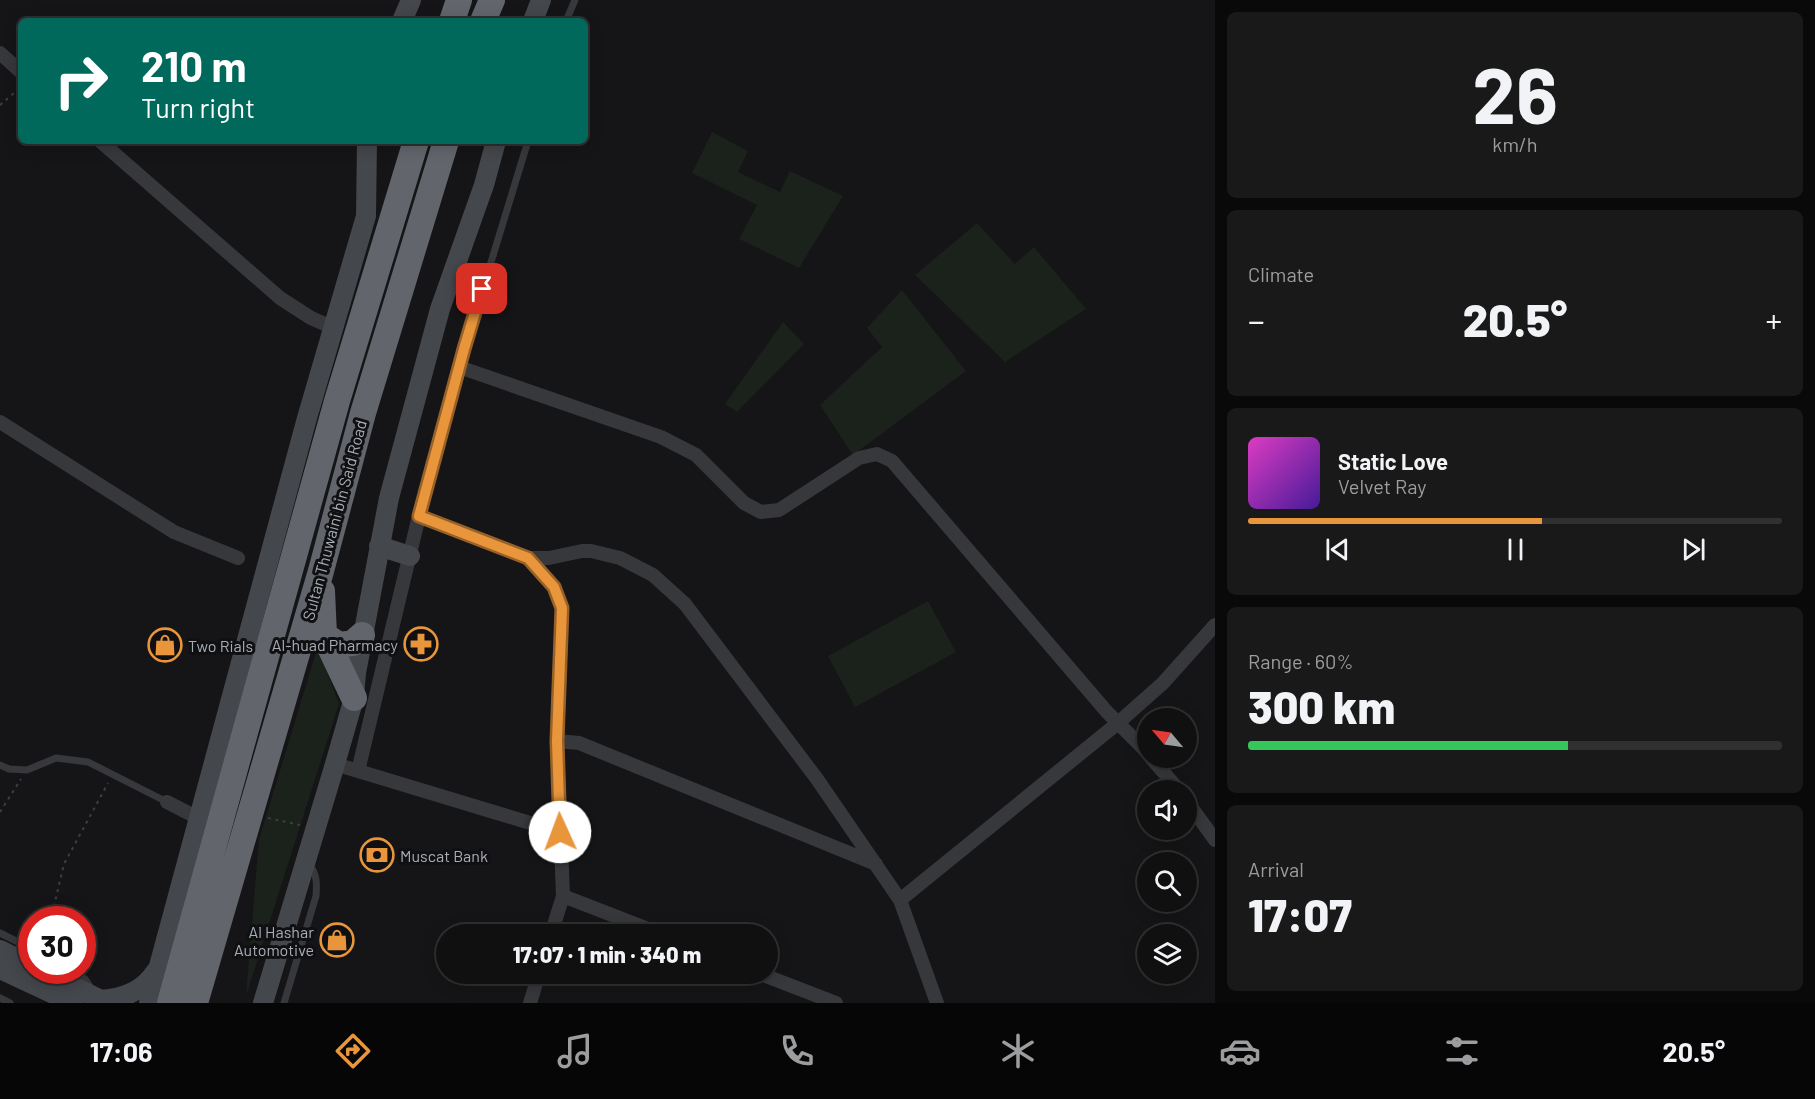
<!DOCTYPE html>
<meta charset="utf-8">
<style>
:root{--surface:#101011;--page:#19191a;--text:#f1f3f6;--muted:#9c9d9f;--line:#303031;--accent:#e8953c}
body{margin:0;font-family:Barlow,sans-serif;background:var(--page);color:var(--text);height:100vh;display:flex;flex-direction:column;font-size:22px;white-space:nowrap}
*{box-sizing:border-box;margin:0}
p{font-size:20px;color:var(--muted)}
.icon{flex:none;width:33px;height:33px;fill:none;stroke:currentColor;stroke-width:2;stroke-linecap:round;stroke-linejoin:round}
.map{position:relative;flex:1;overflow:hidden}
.panel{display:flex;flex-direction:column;gap:12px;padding:12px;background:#090909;width:600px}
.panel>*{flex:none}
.guide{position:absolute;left:18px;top:18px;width:570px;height:126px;border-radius:9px;box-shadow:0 3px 15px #0003,0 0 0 2px var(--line);background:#00695c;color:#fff;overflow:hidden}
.needle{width:39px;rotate:299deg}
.tools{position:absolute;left:1137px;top:708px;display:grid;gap:12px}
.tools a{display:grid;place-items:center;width:60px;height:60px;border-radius:50%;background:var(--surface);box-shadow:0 3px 15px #0003,0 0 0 2px var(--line);font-size:30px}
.speed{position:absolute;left:18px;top:906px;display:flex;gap:12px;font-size:30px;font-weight:700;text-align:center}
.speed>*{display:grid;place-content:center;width:78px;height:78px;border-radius:50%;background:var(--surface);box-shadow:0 3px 15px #0003,0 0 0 2px var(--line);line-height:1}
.speed .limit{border:9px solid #d22;background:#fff;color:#111}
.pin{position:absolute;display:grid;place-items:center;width:51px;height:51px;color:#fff;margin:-26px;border-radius:12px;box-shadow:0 3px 9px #0006}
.me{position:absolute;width:66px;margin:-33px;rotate:358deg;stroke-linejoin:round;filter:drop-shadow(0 0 4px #0008)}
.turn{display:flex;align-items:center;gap:21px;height:126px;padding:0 24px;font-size:27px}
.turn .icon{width:78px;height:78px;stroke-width:2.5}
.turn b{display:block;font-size:42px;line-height:51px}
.big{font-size:45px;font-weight:800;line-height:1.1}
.panel .tile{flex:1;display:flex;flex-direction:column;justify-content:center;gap:9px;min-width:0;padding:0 21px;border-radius:9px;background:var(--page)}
.panel .dial{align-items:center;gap:0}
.dial b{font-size:78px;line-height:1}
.song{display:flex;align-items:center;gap:18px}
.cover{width:72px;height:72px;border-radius:9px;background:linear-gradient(135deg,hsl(310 70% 55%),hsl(260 70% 35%))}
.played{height:6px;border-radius:3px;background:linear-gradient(90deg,var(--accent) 55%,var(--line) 55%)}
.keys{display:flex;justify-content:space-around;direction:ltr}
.heat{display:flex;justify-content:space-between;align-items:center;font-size:33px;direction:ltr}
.charge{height:9px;border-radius:4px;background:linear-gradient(90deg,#34c759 60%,var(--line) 0)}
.trip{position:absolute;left:436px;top:924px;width:342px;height:60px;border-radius:30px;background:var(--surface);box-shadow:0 3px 15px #0003,0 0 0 2px var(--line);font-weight:800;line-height:60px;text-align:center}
.tabs{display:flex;height:96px;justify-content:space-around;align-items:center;background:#060607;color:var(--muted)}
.tabs .icon{width:42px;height:42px}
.tabs .active{color:var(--accent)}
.tabs b{font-size:27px;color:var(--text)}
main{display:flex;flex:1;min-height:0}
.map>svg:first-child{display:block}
.green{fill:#1b211b}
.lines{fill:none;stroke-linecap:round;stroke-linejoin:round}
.path{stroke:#3c3f42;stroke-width:2;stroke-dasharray:3 4.5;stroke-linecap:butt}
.lane{stroke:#36383b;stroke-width:7}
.street{stroke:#36383b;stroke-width:14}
.secondary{stroke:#44474b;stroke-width:20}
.highway{stroke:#62666c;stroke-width:26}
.route-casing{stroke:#976127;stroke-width:15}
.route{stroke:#e8953c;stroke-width:10}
.labels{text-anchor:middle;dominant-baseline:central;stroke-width:6;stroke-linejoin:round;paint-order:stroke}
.street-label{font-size:16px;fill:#a8aeb6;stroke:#101012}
.poi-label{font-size:16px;fill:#a8aeb6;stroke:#101012;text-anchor:end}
</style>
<main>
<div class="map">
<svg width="1215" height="1003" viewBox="0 0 1215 1003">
<rect width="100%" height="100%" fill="#151517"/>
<path class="green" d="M712,132L748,151L738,172L780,192L790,171L843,196L799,268L739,239L757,205L692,173Z
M977,223L1015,264L1034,247L1086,309L1005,362L915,275Z
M902,290L966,371L853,455L820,405L882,347L867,328Z
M783,322L804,344L737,412L725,404Z
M928,601L956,652L855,707L828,656Z
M318,646L339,704L246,996L259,839Z"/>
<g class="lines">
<path class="path" d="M0,105L21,87
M0,812L21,779
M268,818L300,825
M47,920L54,906L64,864L108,783"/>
<path class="lane" d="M566,21L575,0
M459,367L528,141
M0,765L9,769L27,770L56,758L88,762L167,802
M0,933L32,949
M71,970L85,979L91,988
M0,998L10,1003
M284,1003L316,896C317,883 317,874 309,864"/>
<path class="street" d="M0,53L21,72
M100,141L280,298L311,318L334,328
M0,422L174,532L238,558
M419,516L528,558H549L582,551H591L620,558L653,575L685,604L817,779L900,900L937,1003
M528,558L554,587L562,608L557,741L563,896L551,934
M557,741L579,743L876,864
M1151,758L1179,790
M335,764L560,832
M358,771L419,516L459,367L661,437L696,455L744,503L761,512L779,510L859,458L877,454L892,461L1107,712L1148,753
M1186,800L1215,840
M167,802L200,819
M563,896L661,934
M900,900L1118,723L1163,683L1215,625
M761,974L836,1003
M530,1003L539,974"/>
<path class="secondary" d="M402,21L411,0
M533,21L541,0
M379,546L410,556
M0,950L32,966
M0,969L73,1003
M40,970L107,1003
M99,1000C122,999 143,992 156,971
M149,1003L307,418L366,216L367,141
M263,1003L335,764L354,698L356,673L389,498L440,309L484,185L496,141"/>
<path class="highway" d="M452,21L459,0
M483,21L492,0
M322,591L324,635L354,698
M324,635L339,645L353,643L362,635
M170,1003L337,401L416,141
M195,1003L321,571L363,413L446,141"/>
</g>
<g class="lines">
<defs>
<path id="route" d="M482,289L464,349L419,516L528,558L554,587L562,608L557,741L560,832"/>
</defs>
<use href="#route" class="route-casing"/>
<use href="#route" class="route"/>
</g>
<defs>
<symbol id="pharmacy-ring" viewBox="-11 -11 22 22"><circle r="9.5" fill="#101012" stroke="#e8953c" stroke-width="1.5"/><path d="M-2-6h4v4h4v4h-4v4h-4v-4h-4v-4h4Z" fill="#e8953c"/></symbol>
<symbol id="shop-ring" viewBox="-11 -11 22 22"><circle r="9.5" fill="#101012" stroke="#e8953c" stroke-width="1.5"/><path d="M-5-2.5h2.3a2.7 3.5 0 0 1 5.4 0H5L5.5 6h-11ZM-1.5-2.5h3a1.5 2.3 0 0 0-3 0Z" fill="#e8953c"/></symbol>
<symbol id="bank-ring" viewBox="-11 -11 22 22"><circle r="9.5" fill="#101012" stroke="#e8953c" stroke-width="1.5"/><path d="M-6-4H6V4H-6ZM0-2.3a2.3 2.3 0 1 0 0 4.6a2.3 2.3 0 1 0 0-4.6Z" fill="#e8953c"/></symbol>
</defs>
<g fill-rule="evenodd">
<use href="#pharmacy-ring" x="402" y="625" width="38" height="38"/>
<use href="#shop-ring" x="146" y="626" width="38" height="38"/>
<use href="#bank-ring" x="358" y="836" width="38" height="38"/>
<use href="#shop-ring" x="318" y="921" width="38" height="38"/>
</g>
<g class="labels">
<g class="street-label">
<text transform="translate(334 520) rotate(-75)">Sultan Thuwaini bin Said Road</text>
</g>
<g class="poi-label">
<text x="398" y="644">Al-huad Pharmacy</text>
<text x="188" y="645" text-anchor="start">Two Rials</text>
<text x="400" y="855" text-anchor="start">Muscat Bank</text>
<text x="314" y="931">Al Hashar<tspan x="314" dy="18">Automotive</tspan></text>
</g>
</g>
</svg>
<div class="tools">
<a><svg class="needle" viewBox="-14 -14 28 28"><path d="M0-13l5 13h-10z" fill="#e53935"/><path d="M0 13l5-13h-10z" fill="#9c9d9f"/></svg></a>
<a><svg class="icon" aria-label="sound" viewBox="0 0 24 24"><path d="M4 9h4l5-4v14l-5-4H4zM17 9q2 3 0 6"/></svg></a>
<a><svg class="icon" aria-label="search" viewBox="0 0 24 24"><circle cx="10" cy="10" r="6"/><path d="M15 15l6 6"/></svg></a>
<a><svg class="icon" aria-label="layers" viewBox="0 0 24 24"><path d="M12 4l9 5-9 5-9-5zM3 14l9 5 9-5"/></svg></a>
</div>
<div class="speed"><div class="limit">30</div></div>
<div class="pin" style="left:482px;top:289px;background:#d93025"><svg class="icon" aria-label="arrive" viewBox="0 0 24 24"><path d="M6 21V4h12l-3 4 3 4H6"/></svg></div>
<svg class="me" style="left:560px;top:832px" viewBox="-20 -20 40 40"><circle r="19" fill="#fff"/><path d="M0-13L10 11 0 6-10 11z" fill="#e8953c"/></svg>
<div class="trip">17:07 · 1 min · 340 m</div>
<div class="guide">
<div class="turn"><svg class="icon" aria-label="right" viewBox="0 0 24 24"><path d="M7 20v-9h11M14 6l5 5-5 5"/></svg><div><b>210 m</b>Turn right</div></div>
</div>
</div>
<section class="panel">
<div class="tile dial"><b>26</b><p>km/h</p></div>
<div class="tile"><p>Climate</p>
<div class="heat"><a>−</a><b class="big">20.5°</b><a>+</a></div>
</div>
<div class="tile">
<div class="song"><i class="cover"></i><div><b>Static Love</b><p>Velvet Ray</p></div></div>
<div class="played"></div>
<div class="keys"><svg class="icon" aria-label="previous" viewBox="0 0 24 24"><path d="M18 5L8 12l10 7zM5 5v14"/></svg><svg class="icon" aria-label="pause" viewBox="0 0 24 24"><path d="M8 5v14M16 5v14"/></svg><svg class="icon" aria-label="next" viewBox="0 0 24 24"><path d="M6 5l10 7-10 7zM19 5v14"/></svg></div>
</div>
<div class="tile"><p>Range · 60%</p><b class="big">300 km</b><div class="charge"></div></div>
<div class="tile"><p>Arrival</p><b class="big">17:07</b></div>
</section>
</main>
<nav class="tabs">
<b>17:06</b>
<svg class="icon active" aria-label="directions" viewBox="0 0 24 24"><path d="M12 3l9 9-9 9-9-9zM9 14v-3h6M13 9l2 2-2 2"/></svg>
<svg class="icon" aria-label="music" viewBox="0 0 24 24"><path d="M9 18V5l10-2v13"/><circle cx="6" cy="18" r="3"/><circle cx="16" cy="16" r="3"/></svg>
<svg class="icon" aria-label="phone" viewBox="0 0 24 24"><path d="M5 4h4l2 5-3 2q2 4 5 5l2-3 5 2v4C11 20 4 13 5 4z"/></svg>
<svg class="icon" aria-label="climate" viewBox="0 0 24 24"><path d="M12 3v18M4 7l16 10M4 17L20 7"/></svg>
<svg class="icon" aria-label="car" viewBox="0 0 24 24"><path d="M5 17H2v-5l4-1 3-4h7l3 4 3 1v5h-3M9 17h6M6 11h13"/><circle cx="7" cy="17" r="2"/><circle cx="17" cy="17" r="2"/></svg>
<svg class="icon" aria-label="filters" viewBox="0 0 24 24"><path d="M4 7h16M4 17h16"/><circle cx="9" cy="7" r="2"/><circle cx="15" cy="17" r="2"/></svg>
<b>20.5°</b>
</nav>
